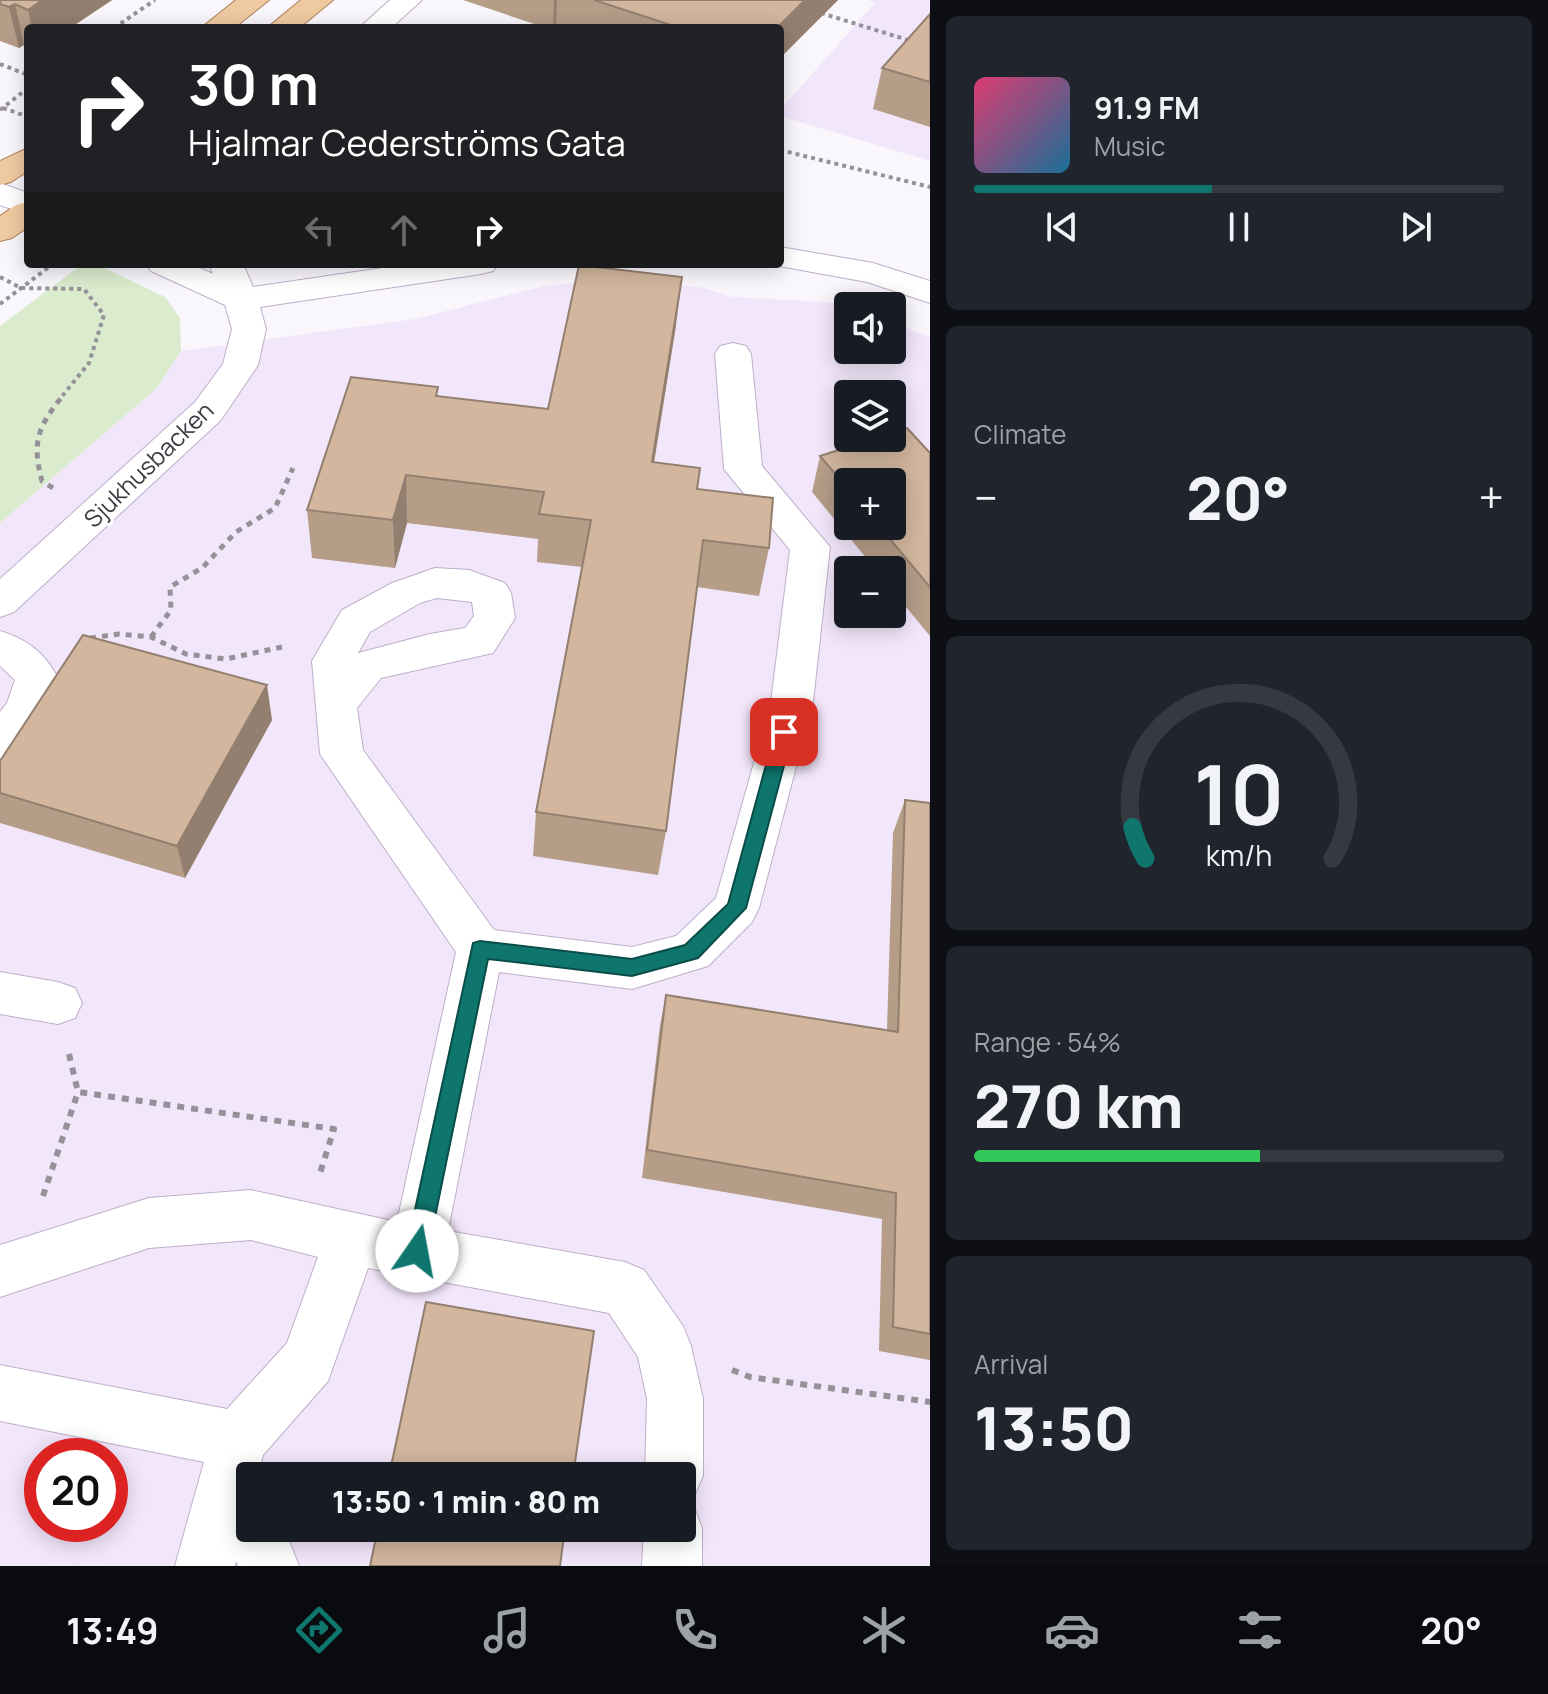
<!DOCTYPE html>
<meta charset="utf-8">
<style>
:root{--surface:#171b24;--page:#20242c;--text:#f1f3f6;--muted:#9ea1a6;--line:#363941;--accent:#0f766e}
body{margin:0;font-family:Manrope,sans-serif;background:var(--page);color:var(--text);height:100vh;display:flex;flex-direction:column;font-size:30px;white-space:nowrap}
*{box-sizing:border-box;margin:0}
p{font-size:26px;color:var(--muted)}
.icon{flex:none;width:44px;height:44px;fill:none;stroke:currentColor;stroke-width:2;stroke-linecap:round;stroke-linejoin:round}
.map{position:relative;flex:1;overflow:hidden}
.details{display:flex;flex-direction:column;gap:16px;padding:16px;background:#0d0f14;width:618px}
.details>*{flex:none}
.top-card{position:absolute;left:24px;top:24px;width:760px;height:244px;border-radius:8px;box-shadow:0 4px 20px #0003;background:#202124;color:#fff;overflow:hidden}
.controls{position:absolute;left:834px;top:292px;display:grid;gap:16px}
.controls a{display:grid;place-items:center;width:72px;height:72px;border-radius:8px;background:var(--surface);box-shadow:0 4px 20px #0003;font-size:40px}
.speed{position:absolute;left:24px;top:1438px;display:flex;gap:16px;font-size:40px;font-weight:700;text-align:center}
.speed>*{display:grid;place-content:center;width:104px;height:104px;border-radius:50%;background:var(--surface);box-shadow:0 4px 20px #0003;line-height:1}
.speed .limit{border:12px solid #d22;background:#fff;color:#111}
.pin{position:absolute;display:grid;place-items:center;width:68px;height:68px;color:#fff;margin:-34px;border-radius:16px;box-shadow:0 4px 12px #0006}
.me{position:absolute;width:88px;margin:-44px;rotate:12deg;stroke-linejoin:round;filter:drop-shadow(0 0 6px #0008)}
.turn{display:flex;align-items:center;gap:28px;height:168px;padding:0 32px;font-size:36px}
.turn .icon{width:104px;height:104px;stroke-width:2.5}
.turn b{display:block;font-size:56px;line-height:68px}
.lanes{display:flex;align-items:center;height:76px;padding:0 32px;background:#0003;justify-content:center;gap:40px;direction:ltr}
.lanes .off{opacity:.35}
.big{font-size:60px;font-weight:800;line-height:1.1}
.details .widget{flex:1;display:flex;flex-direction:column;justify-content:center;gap:12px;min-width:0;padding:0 28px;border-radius:12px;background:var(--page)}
.details .dial{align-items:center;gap:0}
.dial svg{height:208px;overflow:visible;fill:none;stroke:var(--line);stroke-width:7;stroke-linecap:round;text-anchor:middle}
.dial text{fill:var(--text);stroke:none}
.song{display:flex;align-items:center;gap:24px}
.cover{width:96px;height:96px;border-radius:12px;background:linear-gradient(135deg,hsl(340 70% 55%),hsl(200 70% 35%))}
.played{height:8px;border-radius:4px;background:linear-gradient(90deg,var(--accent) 45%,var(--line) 45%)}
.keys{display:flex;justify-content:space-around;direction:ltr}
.heat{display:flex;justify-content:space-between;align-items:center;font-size:44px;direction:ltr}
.charge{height:12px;border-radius:6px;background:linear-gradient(90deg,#34c759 54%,var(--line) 0)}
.trip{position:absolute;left:236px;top:1462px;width:460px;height:80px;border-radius:8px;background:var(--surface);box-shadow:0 4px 20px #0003;font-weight:800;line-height:80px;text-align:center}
.menu{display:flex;height:128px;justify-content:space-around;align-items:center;background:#090b0e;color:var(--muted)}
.menu .icon{width:56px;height:56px}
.menu .on{color:var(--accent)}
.menu b{font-size:36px;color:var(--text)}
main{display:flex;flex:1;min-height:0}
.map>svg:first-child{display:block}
.built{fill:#f2e6fb;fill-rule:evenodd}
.green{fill:#daeccd}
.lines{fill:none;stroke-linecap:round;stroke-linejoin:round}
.minor-casing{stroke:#beafc9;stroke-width:2}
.major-casing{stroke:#ab8058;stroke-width:2}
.path-far2{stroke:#969199;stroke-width:4;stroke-dasharray:4 4;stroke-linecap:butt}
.path-far1{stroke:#969199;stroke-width:5;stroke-dasharray:6 6;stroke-linecap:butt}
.path{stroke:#969199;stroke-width:6;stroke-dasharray:7 7;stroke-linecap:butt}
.minor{fill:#fff;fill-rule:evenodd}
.major{fill:#efcaa1;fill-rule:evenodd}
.wall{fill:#b59d88;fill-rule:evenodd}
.shaded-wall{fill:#937f6f}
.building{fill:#d2b69e;stroke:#937f6f;stroke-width:2}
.route{fill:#0f766e;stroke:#0a4d48;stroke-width:2}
.labels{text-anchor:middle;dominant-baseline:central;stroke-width:6;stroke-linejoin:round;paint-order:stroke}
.street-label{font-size:24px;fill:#403a44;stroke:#fff}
</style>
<main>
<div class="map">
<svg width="930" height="1566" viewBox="0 0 930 1566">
<rect width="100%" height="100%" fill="#f9f6fc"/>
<path class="built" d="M868,0H930V161L780,116V110L875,3Z
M602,281L700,287L733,297L842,303L851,306H848V350H892V322L930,337V1566H0V523L157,388L181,351L415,319L544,286ZM848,394H892V438H848ZM848,482H892V526H848ZM848,570H892V614H848ZM42,1456H110V1524H42ZM250,1476H682V1528H250Z"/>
<path class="green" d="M96,264L165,297L180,318L181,351L157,388L0,523V326L76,269Z"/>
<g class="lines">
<defs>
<path id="minor" d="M390,0H422L391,28H359Z
M0,183L28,193V215L0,205Z
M780,247L873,263L930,281V303L867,282L768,264H780Z
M146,264H191L213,274L209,264H243L253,287L410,264H498L493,271L481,274L260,307L266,329L258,365L221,420L14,612L0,617V579L195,402L223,364L232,329L225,305L151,271Z
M733,343L746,346L751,354L762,466L830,547L813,702L759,908L752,922L708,966L632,989L499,972L448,1231L625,1262L644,1270L683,1326L691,1346L703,1399V1476L694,1496L682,1502V1476H645L647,1399L638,1357L609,1313L368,1268L328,1381L263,1455L258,1476H250V1528H284L299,1566H238L236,1561L235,1566H175L204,1462L0,1421V1365L227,1409L287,1343L318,1257L251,1240L149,1248L0,1297V1245L149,1198L251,1190L397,1222L456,952L320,754L312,661L342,610L392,583L435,568L469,570L505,583L511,593L515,618L493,653L381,678L357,708L363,750L494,930L632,947L676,936L716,898L771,702L790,550L724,469L715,354L720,346ZM437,598L472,602L474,616L465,628L430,634L358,653L370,632L420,603Z
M0,631C27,639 45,653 58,678C48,709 34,750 0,761V712L7,703L15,680L0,666Z
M0,972L58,982L75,988L82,1003L75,1018L58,1024L0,1014Z
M682,1502L694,1507L702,1528V1566H642L644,1528H682Z"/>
<path id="major" d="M236,0H269L234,28H201Z
M301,0H333L299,28H267Z
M28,148V171L11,182L0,185V161Z
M28,202V227L12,238L0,241V216L16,205Z"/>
</defs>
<use href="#minor" class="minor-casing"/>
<use href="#major" class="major-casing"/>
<path class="path-far2" d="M821,13L911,41
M114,28L155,0
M0,64L28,75
M3,108L23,115
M0,110L28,88
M780,150L930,187
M0,277L21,288L84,289L104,315L89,363L59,400
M0,304L53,264"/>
<path class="path-far1" d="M53,488L42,481C32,444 37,428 61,398
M151,637L171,610L170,587L202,568L236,532L275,508L293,468
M90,638L119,634L151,637L186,654L226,659L282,647"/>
<path class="path" d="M69,1054L78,1092
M43,1196L78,1092L334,1129L320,1173
M732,1370L750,1377L930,1402"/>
<use href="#minor" class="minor"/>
<use href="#major" class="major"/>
</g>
<path class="wall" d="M0,0H112L70,28H28V47L24,45L19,48L0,41Z
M463,0H838L780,58V28H546Z
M930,14V127L873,109L882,68Z
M676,325L654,463L697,489L769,548L759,596L697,587L666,831L658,875L533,856L536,812L582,567L537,562L538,539L407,523L395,568L312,558L307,510L438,396L548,409Z
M930,453V636L892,590V570H876L812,492L820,456ZM848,482L892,526H848Z
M272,720L185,878L0,823V761Z
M905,800L930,803V1360L879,1351L882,1219L642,1178L660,1025L666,995L887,1030L893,833Z"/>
<path class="shaded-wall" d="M42,0H112L70,28H32L28,10Z
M554,0H557L556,28H553Z
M805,0H838L780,58V28H777Z
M15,4L24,45L19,48L9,7Z
M682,277L676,325L646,511L652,462Z
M406,475L407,523L395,568L393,520Z
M267,685L272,720L185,878L177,846Z"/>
<path class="building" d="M0,0H42L28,10L15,4L9,7L0,4Z
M594,0H805L777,28H680Z
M930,14V82L882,68Z
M579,265L682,277L652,462L700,468L697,489L773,498L769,548L703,540L666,831L536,812L591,520L539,514L544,492L406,475L393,520L307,510L351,377L438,387L436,396L548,409Z
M907,428L930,453V587L879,526H892V482H848V489L820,456L875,438H892V432Z
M83,635L267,685L177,846L0,793V761Z
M905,800L930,803V1334L893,1327L896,1193L647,1150L666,995L898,1032Z
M426,1302L594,1331L573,1476H389Z
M378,1528H565L560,1566H370Z"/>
<path class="route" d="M784,725L793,732L746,908L698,958L632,976L488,959L428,1251L425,1259L417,1262L409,1259L406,1251L473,943L480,941L632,959L685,945L728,904L775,732Z"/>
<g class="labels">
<g class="street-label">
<text transform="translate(148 464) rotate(-44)">Sjukhusbacken</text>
</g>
</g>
</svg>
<div class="controls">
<a><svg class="icon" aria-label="sound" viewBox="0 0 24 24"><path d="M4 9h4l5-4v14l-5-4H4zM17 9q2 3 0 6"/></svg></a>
<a><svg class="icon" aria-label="layers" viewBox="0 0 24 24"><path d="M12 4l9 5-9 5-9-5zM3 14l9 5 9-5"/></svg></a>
<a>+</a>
<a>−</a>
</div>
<div class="speed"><div class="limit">20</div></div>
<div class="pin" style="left:784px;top:732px;background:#d93025"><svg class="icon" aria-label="arrive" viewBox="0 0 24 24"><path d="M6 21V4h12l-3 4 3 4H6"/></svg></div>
<svg class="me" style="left:417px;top:1251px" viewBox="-20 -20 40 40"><circle r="19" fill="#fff"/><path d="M0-13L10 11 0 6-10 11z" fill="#0f766e"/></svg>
<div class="trip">13:50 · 1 min · 80 m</div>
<div class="top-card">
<div class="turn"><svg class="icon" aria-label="right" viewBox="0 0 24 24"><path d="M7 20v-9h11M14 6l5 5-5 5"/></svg><div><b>30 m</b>Hjalmar Cederströms Gata</div></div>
<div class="lanes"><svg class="icon off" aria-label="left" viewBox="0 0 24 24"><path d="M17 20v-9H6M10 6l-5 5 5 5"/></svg><svg class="icon off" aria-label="ahead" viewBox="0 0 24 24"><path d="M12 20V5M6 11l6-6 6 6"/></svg><svg class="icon" aria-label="right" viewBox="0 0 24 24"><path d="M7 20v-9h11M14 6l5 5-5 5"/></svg></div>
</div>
</div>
<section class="details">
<div class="widget">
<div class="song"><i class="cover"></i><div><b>91.9 FM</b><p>Music</p></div></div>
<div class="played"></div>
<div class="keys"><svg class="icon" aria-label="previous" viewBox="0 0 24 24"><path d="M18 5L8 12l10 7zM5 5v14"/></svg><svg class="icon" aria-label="pause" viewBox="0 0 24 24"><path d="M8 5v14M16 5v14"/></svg><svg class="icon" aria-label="next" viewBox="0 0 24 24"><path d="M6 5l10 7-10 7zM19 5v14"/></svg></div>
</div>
<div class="widget"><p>Climate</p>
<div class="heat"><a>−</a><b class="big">20°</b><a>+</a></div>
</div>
<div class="widget dial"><svg viewBox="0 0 100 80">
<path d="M14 69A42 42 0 1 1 86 69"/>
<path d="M14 69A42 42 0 0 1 9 57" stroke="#0f766e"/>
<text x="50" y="56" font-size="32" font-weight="700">10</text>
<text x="50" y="72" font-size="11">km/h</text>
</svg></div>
<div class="widget"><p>Range · 54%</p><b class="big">270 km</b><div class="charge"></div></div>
<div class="widget"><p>Arrival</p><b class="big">13:50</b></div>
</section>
</main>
<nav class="menu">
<b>13:49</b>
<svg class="icon on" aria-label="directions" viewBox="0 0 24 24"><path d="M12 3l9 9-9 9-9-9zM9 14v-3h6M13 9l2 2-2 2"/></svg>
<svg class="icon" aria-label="music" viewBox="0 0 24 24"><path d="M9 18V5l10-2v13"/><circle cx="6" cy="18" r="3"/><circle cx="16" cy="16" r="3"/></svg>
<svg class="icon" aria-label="phone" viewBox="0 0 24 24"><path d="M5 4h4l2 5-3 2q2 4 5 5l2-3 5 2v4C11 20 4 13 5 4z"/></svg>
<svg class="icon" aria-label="climate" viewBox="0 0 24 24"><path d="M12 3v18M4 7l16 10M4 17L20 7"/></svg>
<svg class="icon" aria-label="car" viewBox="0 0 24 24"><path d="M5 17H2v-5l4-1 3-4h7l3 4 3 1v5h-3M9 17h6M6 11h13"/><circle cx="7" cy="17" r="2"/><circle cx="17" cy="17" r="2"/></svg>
<svg class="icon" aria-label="filters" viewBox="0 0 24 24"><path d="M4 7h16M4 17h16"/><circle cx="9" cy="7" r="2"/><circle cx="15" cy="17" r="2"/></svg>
<b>20°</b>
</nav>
